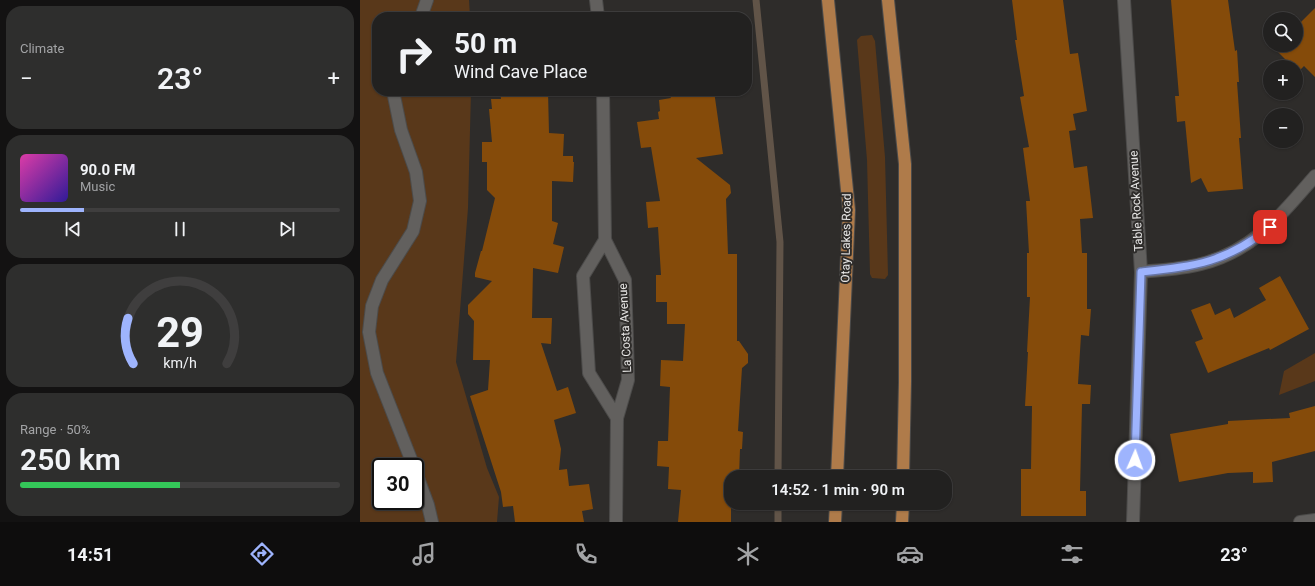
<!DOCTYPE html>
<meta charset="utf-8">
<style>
:root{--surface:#222120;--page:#2e2e2d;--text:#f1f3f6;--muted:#a2a3a5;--line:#3f3e3e;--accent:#9eb4fd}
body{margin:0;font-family:Roboto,sans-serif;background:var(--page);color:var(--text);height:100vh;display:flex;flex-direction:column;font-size:15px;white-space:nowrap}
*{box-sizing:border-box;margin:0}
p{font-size:13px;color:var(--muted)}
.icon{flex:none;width:22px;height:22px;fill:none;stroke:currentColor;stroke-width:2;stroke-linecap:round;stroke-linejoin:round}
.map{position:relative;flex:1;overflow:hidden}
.details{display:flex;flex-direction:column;gap:6px;padding:6px;background:#131212;width:360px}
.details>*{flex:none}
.top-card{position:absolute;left:12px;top:12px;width:380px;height:84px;border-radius:16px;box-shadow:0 1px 3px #0004,0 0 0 1px var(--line);background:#222120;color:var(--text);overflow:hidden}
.controls{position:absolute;left:903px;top:12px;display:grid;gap:8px}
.controls a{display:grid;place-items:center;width:40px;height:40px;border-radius:50%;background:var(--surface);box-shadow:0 1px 3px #0004,0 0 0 1px var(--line);font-size:20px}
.speed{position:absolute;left:12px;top:458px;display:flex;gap:8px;font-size:20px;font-weight:700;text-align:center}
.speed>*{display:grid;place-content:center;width:52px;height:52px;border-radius:50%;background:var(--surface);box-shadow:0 1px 3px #0004,0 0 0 1px var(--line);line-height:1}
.speed .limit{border:2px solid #111;border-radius:6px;background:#fff;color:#111}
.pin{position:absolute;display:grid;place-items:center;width:34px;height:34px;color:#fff;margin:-17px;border-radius:8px;box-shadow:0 2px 6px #0006}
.me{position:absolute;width:44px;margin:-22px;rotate:2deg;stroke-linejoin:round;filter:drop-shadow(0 0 3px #0008)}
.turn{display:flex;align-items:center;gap:14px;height:84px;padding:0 16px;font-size:18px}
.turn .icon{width:52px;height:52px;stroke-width:2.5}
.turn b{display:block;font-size:28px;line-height:34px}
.big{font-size:30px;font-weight:600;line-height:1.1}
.details .widget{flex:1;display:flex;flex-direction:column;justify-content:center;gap:6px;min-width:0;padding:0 14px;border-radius:16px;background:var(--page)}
.details .dial{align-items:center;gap:0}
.dial svg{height:104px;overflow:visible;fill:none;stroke:var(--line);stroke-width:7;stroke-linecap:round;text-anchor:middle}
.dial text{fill:var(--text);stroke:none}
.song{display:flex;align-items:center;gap:12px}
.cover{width:48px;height:48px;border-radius:6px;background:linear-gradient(135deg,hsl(320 70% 55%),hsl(250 70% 35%))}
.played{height:4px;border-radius:2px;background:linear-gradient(90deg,var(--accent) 20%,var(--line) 20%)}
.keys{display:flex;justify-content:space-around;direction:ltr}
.heat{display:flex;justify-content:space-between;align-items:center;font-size:22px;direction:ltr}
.charge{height:6px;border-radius:3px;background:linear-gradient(90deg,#34c759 50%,var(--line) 0)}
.trip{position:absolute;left:364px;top:470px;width:228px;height:40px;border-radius:16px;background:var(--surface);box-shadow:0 1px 3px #0004,0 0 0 1px var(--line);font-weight:600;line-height:40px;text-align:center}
.tabs{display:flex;height:64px;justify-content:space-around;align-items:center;background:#0e0d0d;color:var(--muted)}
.tabs .icon{width:28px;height:28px}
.tabs .on{color:var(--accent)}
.tabs b{font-size:18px;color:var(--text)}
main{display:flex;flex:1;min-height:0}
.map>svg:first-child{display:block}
.green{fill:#59381a;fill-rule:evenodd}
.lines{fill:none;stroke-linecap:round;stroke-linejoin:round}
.stream{stroke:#615448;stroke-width:7}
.building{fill:#854b0a}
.minor-casing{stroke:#4c4b4a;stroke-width:14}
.major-casing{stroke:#4c4b4a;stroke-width:14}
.minor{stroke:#62605e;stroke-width:12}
.major{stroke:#af7b4a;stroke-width:12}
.route-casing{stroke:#6775a4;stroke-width:10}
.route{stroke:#9eb4fd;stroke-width:7}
.labels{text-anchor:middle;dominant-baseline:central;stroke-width:4;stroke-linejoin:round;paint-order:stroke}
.street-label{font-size:12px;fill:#e7e6e5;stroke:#2e2c2a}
</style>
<main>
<section class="details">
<div class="widget"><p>Climate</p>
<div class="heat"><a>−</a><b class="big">23°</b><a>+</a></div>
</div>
<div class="widget">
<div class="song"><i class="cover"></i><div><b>90.0 FM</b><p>Music</p></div></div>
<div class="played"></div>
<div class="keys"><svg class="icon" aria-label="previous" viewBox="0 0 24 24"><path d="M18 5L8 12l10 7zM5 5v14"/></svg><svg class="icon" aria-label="pause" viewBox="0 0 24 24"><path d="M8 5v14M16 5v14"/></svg><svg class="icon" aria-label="next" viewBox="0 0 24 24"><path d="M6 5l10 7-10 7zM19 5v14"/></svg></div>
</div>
<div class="widget dial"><svg viewBox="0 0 100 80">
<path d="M14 69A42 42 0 1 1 86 69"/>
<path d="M14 69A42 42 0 0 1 10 34" stroke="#9eb4fd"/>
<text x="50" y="56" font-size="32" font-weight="700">29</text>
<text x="50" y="72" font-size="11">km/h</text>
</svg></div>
<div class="widget"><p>Range · 50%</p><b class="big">250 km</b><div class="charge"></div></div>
</section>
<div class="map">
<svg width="955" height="522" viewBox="0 0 955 522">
<rect width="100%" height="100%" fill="#2e2c2a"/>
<path class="green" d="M0,0H109L110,17H17V91H111L108,208L96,362L127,468L139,497L137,522H0ZM21,467H55V501H21Z
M512,35L515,41L525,157L528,275L525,279L512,278L510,274L507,160L497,40L501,36Z
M955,353V381L919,395L924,371Z"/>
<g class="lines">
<path class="stream" d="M396,0L420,242L418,477
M418,522V503"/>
</g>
<path class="building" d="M652,0H703L710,54L718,53L727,111L713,114L716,130L709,131L714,168L727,166L733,218L720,219L722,253H727V309H731L729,336L721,335L718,384L731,385L730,404H722L720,491H726V516H661V469H671L672,406H665L668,352H667L670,297H667V253H669L666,201H670L663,148L669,147L660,97L664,96L655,40H657Z
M811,0H868L875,51L877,50L879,82H877L881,138H879L883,189L848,192L841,178L831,183L825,121L817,122L815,96H819Z
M955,8V77L944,66L938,72L936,70V67H933L911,45H936V27Z
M140,91H188L189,133L204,134L203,156H213V162H214L213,182L192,181V221L198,223L193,244L204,247L198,273L173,268L172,318H192L191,344L181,343L197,391L208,387L216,413L194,420L201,449L199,470L207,469L209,486L229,484L233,509L222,511L224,522H155L153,506L143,507L141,492L110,396L128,390L130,360H113L114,321L108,314V305L132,281L115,277V273L121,251H122L135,198L127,190V162H122V142H132L129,109H132L131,99H141Z
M342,91H354L363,154L336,158L370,185L371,193L366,199L368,254H377V341H379L388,354V363L382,368L378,431L383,432L382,449H380L379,477H371V522H318L321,490L308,489L309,467L297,466L298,441H308L310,387L300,386L301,360L323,361L325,324H307V302H296V275H301L298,227L288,228L286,202L300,201L291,147L281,148L277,122L299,119L298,112L300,111L299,100L311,98L310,96Z
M920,276L949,329L910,350L909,348L848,373L835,342L843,339L831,310L850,303L855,315L870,308L874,318L906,300L899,288Z
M955,406V451L912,462L913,482L893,483V472L868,473L819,482L810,434L868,424V421L930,418L929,413Z"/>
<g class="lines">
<defs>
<path id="minor" d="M236,0L238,17
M764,0L781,272L773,522
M61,17L67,0
M33,91L41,130L56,172L60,201L53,231L22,280L12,306L9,332L17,373L54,467
M243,91L245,240L265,280L267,341L268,380L257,418L256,522
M245,240L223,276L229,373L257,418
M781,272C801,270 822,269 841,264C894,251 921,215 955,176
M55,470L68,505L72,522
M940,522L955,520"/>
<path id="major" d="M468,0L489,210L477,477
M528,0L545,164V382L543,477
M475,522L476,503
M542,522L543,503"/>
</defs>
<use href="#minor" class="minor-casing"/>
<use href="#major" class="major-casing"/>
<use href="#minor" class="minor"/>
<use href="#major" class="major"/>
</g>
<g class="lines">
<defs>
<path id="route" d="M775,460L781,272C835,266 866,263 910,227"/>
</defs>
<use href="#route" class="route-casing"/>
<use href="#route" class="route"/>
</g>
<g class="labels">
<g class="street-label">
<text transform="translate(776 201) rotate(-93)">Table Rock Avenue</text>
<text transform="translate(486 238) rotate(-89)">Otay Lakes Road</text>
<text transform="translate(265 328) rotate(-93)">La Costa Avenue</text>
</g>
</g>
</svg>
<div class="controls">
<a><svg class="icon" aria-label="search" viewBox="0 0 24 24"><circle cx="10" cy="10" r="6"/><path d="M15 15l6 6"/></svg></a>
<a>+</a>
<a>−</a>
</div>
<div class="speed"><div class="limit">30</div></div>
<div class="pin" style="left:910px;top:227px;background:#d93025"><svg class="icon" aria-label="arrive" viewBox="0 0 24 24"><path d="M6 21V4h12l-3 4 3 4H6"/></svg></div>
<svg class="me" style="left:775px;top:460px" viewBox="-20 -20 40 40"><circle r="17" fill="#9eb4fd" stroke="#fff" stroke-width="3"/><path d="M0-11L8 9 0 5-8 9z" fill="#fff"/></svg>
<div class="trip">14:52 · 1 min · 90 m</div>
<div class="top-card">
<div class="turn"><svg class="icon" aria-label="right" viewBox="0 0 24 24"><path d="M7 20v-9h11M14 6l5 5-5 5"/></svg><div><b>50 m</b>Wind Cave Place</div></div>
</div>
</div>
</main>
<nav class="tabs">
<b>14:51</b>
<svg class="icon on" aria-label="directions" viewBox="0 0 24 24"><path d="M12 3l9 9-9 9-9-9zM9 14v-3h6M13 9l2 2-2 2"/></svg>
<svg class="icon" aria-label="music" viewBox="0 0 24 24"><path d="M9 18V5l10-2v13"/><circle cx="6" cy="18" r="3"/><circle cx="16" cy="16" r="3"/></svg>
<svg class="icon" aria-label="phone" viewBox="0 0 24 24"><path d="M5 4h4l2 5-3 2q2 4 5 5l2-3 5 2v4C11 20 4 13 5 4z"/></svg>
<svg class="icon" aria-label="climate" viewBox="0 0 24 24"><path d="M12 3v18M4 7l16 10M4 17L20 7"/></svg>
<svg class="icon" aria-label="car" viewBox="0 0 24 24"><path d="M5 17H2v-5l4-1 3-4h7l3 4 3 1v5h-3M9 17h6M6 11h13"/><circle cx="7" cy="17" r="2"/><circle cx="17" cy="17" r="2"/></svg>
<svg class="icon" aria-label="filters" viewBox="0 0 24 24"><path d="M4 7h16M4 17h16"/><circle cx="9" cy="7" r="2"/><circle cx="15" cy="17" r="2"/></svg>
<b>23°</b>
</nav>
